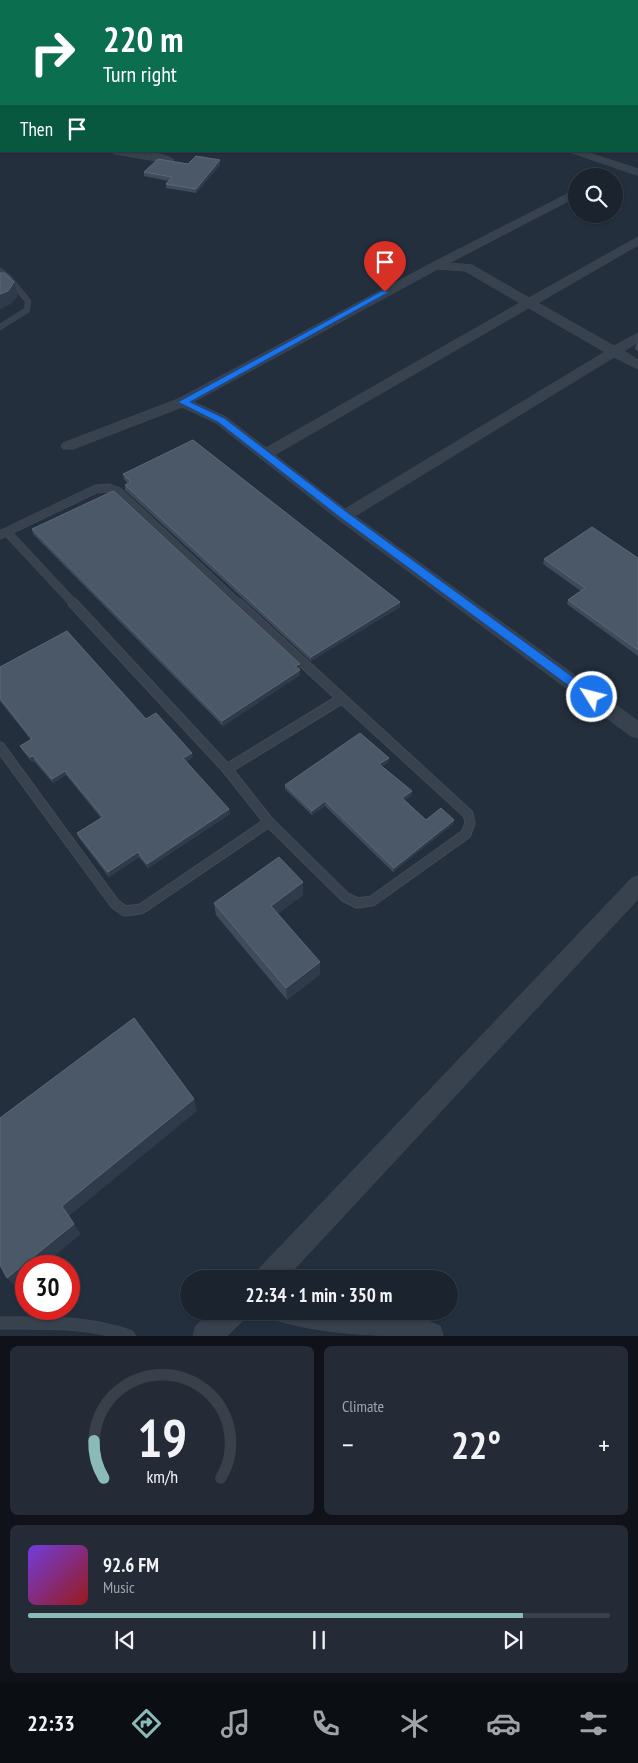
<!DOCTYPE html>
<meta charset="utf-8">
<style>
:root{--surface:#1b232e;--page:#242b36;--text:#f1f3f6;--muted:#a0a4aa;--line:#39404a;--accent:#8bbbb9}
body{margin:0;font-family:"PT Sans Narrow",sans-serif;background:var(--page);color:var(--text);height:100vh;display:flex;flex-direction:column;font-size:19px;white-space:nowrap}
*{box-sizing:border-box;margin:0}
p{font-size:16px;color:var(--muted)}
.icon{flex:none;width:28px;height:28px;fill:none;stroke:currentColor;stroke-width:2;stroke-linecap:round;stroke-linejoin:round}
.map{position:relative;height:1336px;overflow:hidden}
.drawer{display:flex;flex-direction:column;gap:10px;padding:10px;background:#0f1319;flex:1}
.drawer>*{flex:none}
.hud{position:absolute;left:0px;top:0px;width:639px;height:152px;box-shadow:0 1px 4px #0004,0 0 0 1px var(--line);background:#0b6e4f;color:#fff;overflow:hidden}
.fabs{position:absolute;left:568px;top:168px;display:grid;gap:10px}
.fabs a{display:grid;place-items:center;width:55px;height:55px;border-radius:50%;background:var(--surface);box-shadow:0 1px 4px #0004,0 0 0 1px var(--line);font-size:25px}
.speed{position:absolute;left:15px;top:1255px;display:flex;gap:10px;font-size:25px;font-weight:700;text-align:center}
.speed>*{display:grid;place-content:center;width:65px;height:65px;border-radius:50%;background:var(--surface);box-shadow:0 1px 4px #0004,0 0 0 1px var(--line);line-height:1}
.speed .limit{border:8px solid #d22;background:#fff;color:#111}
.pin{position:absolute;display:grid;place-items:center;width:42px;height:42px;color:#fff;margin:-51px -21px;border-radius:50% 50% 50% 0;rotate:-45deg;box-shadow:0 0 5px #0007}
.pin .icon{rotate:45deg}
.me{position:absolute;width:55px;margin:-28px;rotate:306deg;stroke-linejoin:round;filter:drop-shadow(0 0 4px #0008)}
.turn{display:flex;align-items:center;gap:18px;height:105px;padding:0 20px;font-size:22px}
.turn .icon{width:65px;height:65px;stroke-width:2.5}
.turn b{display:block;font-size:35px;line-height:42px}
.then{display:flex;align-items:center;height:48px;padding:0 20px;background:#0003;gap:10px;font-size:19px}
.big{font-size:38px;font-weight:700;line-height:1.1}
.drawer .tile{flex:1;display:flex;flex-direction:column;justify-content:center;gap:8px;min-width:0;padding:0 18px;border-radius:8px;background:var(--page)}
.drawer .dial{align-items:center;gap:0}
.dial svg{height:130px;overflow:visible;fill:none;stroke:var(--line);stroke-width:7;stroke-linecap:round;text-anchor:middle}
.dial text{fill:var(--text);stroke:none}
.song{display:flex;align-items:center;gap:15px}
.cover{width:60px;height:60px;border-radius:8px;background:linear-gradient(135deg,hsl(260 70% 55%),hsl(0 70% 35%))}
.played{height:5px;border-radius:2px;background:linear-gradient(90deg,var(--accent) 85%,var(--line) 85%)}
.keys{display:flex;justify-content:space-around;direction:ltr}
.heat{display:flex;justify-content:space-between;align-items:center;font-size:28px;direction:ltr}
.drawer .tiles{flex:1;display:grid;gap:10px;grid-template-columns:1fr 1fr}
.tile:last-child{grid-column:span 2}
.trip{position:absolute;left:180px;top:1270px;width:278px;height:50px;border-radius:25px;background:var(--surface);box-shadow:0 1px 4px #0004,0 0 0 1px var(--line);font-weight:700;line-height:50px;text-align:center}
.menu{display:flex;height:80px;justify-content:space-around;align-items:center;background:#0b0e12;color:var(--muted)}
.menu .icon{width:35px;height:35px}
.menu .current{color:var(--accent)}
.menu b{font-size:22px;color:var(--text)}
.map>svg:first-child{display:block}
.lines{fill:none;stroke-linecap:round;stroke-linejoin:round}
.lane-far3-casing{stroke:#414a57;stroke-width:6}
.lane-far2-casing{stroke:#414a57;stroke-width:9}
.lane-far1-casing{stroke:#414a57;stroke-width:11}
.lane-casing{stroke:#414a57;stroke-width:13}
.street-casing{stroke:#414a57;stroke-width:1}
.secondary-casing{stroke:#414a57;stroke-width:1}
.lane-far3{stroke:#38414e;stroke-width:5.5}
.lane-far2{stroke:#38414e;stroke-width:8}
.lane-far1{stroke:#38414e;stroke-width:9}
.lane{stroke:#38414e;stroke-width:12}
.street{fill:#38414e;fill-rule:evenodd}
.secondary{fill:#465061;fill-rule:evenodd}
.wall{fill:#3f4b5c}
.shaded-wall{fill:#2f3b4b}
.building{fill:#4b5868;stroke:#5c6777}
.route{fill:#1a73e8;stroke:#114b97}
</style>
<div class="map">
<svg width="638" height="1336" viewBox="0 0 638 1336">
<rect width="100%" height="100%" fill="#242f3e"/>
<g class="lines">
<defs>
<path id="lane-far3" d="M0,271L8,277L28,301L27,310L0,327"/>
<path id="lane-far2" d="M7,532L74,604
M0,535L96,489L109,488L119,492L239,604"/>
<path id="lane-far1" d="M73,603L227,769L269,822L345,897L357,903L372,901L466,834L470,823L468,814L238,603
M0,747L115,904L125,911L141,909L269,822
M227,769L341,699"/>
<path id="lane" d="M0,1323C43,1323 88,1321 129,1336"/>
<path id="street" d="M0,133H1V139H0Z
M110,151C125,151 163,150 174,160L169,163L115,154Z
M567,151H583L638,169V175Z
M576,190V197L449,263L472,265L529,298L638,237V245L538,303L614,346L638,333V342L624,351L638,360V369L614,357L355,516L638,721V738L631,736L339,520L216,423L182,407L73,449H63L61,446L63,443L178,399L432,263ZM438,269L465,271L520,303L266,448L226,417L194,402ZM529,308L605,352L345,509L275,455Z
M638,876V899L285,1279H254L258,1270L631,879Z
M214,1311H247L243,1320L227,1336H193L196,1326Z
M272,1311H354L430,1322L440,1326L443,1336C388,1336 328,1336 276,1320Z"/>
<path id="secondary" d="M0,125H1V133H0Z"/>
</defs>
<use href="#lane-far3" class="lane-far3-casing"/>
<use href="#lane-far2" class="lane-far2-casing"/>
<use href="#lane-far1" class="lane-far1-casing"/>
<use href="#lane" class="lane-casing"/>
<use href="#street" class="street-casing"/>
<use href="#secondary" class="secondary-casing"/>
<use href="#lane-far3" class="lane-far3"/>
<use href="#lane-far2" class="lane-far2"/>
<use href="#lane-far1" class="lane-far1"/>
<use href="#lane" class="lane"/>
<use href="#street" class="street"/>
<use href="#secondary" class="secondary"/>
</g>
<path class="wall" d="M188,164L220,165L196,193L166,188V184L169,181L144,176V172Z
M638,337V351L635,349Z
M123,474L400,602V607L311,661L125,490V485L128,484L124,479Z
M32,529L300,664V669H299L300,670V675L223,726L33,534Z
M638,558V656L567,604L568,600L581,591L543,564L544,559Z
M0,667L146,719L193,757L186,762L230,814L148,868L139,857L109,877L79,838L77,833L101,818L66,775L53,783L34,761L32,762L22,750L20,746L31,740L0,701Z
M389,758L388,762L382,766L412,791L411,796L405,800L426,820H454L453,824L393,872L325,806L312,815L285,789V785Z
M303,882V895L277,914L320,974L287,1000L216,915L214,903Z"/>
<path class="shaded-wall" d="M220,160V165L196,193V189Z
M14,282L18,296L11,304L0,309V294Z
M400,602V607L311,661V657Z
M300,664V669L296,671L295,666Z
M300,670V675L223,726L222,721Z
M192,753L193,757L184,763L183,758Z
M33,756L34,761L32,762L30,757Z
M389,758L388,762L379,769V764Z
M65,771L66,775L53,783L52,779Z
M412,791L411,796L402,802V798Z
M325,801V806L312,815V811Z
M229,809L230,814L148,868L147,864Z
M454,820L453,824L393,872L394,868Z
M138,852L139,857L109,877L108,872Z
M303,882V895L271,918V906Z
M320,962V974L287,1000L286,988Z
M194,1099L197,1111L69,1216L62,1206Z
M74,1224L81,1234L42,1266H26V1279L16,1287L7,1278Z"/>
<path class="building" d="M196,156L220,160L196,189L166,184L172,177L144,172L158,159L188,164Z
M0,273H5L14,282L8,291L0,294Z
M193,440L400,602L311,657L125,485L131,482L123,474Z
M113,491L115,492L300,664L295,666L300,670L222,721L32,529Z
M592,527L638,558V650L568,600L585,588L544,559Z
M67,631L146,719L156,713L192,753L183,758L229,809L147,864L138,852L108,872L77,833L103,817L65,771L52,779L33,756L30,757L20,746L32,739L0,698V667Z
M360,733L389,758L379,764L412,791L402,798L426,820L441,808L454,820L394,868L325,801L312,811L285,785Z
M279,857L303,882L271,906L320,962L286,988L214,903Z
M134,1018L194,1099L62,1206L74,1224L7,1278L0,1265V1118Z"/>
<path class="route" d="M382,291L389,292L190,402L224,418L348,513L596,694L597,697L596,700H588L341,518L218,422L178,402Z"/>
</svg>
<div class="fabs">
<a><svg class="icon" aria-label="search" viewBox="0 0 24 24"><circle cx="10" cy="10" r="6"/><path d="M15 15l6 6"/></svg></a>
</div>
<div class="speed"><div class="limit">30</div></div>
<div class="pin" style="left:385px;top:292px;background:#d93025"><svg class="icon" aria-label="arrive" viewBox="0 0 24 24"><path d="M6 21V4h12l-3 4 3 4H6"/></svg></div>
<svg class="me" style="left:592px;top:697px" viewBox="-20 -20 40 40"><circle r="17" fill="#1a73e8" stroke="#fff" stroke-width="3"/><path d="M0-11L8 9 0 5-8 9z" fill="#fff"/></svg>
<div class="trip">22:34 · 1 min · 350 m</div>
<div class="hud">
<div class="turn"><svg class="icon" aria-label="right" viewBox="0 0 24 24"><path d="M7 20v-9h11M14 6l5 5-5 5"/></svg><div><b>220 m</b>Turn right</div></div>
<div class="then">Then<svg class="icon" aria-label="arrive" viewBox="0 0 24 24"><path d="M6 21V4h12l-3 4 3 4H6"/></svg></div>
</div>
</div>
<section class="drawer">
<div class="tiles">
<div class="tile dial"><svg viewBox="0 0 100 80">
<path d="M14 69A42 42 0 1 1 86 69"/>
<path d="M14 69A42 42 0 0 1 8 46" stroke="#8bbbb9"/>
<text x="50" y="56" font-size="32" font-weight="700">19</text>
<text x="50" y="72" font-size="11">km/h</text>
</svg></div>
<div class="tile"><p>Climate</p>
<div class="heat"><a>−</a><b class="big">22°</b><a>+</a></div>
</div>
<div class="tile">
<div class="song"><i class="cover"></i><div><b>92.6 FM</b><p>Music</p></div></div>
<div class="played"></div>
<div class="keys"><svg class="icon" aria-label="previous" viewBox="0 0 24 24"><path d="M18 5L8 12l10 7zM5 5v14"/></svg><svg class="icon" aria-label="pause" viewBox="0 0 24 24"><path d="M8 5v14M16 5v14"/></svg><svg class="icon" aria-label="next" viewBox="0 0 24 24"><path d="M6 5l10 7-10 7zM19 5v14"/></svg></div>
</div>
</div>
</section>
<nav class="menu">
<b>22:33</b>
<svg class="icon current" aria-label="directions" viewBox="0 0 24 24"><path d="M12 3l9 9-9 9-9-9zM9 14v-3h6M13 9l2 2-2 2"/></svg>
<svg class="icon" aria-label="music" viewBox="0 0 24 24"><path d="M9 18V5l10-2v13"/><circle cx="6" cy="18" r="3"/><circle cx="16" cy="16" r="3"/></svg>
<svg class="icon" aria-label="phone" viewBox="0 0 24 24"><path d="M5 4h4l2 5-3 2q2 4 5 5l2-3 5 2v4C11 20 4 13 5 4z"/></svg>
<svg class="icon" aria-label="climate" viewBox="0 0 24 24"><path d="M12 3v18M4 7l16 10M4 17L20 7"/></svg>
<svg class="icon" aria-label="car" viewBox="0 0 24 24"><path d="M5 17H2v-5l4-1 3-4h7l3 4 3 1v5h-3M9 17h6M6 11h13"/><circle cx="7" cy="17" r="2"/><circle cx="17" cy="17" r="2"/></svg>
<svg class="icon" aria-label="filters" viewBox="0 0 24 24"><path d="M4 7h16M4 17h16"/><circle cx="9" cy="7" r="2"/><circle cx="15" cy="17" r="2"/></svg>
</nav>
